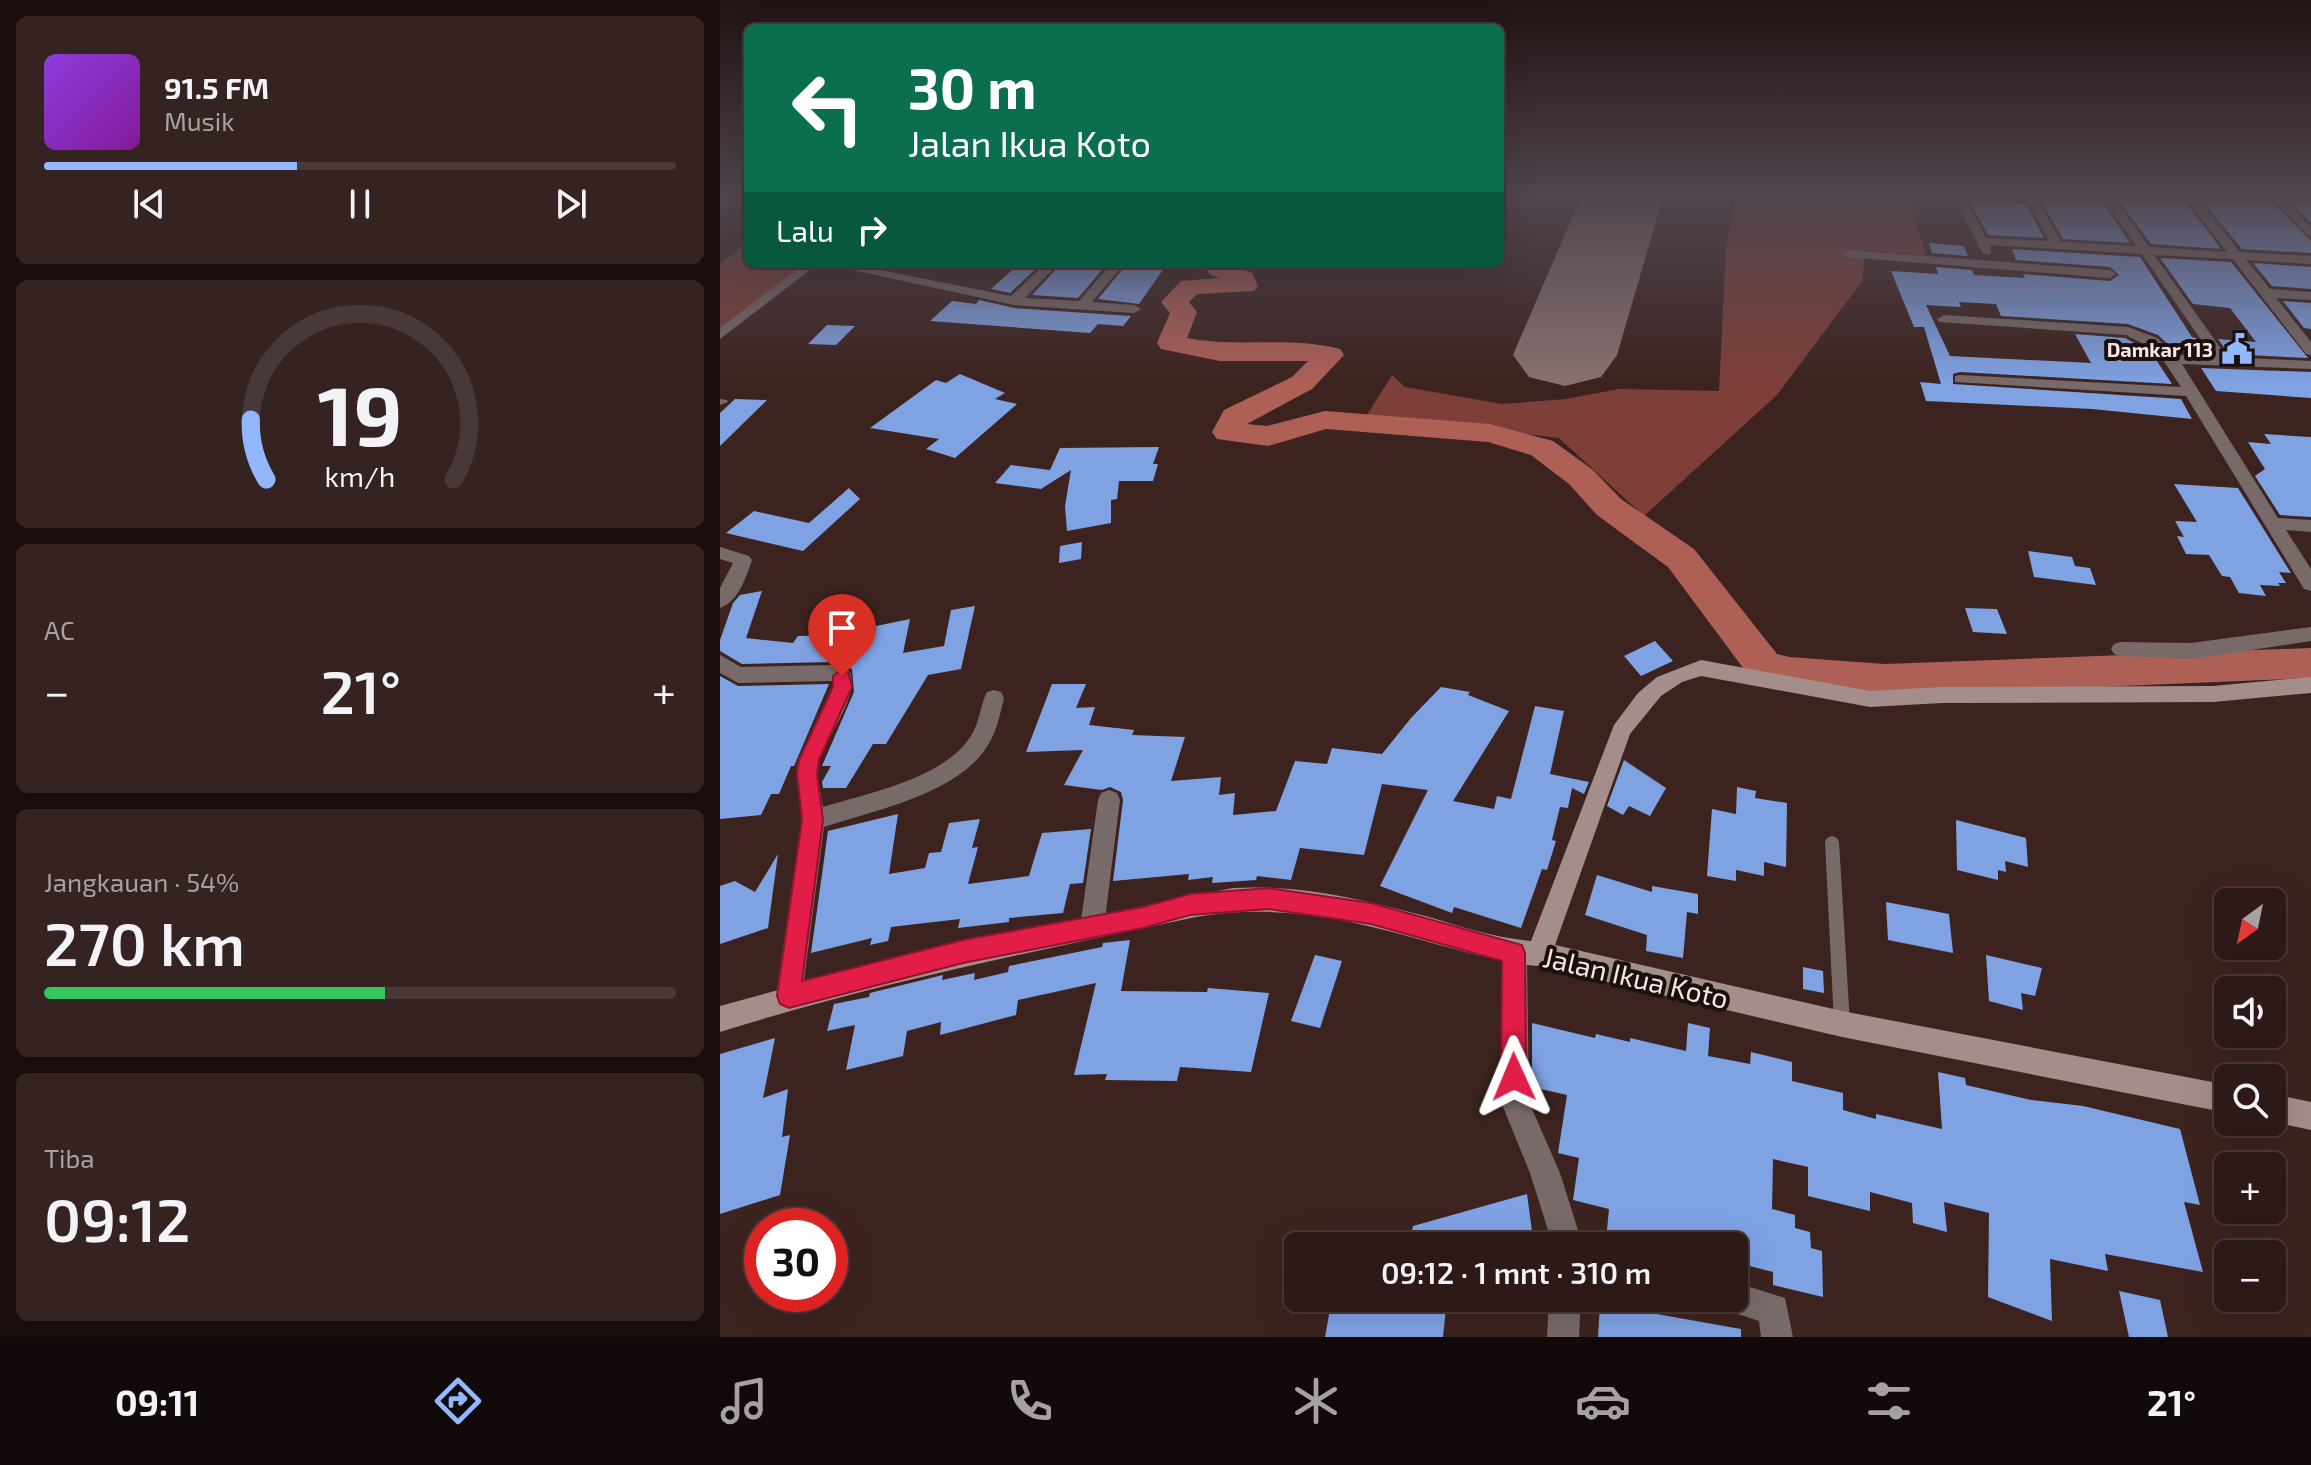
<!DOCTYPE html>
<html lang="id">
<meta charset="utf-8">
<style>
:root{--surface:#2d1a18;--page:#352321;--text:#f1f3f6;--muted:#a7a1a2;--line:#483837;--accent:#92b7fd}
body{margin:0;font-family:"Exo 2",sans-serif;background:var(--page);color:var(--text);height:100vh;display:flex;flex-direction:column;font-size:30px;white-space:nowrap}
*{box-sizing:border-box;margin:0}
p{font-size:26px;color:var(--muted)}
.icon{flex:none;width:44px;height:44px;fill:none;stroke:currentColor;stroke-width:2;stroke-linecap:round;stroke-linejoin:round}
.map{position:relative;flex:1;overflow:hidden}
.side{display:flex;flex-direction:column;gap:16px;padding:16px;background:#190e0d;width:720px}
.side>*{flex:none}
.guide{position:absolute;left:24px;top:24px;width:760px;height:244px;border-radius:12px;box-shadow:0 8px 32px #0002,0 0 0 2px var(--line);background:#0b6e4f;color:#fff;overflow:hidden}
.needle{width:52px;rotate:213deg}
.controls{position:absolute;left:1494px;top:888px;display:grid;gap:16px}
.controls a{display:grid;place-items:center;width:72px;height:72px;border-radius:12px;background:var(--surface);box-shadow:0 8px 32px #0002,0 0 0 2px var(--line);font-size:40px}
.speed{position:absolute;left:24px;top:1208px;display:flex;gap:16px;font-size:40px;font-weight:700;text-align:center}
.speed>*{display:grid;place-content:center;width:104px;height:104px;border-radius:50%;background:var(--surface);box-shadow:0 8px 32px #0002,0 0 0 2px var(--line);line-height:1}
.speed .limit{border:12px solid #d22;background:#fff;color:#111}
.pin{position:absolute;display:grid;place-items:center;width:68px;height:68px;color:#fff;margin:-82px -34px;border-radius:50% 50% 50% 0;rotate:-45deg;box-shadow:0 0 8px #0007}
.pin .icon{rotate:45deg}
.me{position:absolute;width:88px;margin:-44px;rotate:359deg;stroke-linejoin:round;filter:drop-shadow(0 0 6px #0008)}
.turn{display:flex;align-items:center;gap:28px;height:168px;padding:0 32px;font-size:36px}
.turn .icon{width:104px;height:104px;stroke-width:2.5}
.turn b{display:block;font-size:56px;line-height:68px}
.then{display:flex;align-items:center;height:76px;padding:0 32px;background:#0003;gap:16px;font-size:30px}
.big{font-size:60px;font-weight:600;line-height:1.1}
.side .widget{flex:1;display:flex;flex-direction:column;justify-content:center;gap:12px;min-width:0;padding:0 28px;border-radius:12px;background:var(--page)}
.side .dial{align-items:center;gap:0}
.dial svg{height:208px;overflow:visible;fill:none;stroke:var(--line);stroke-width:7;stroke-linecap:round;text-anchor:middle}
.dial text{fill:var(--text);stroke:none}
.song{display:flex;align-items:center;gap:24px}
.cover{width:96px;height:96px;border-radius:12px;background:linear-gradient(135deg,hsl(270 70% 55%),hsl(290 70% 35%))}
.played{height:8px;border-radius:4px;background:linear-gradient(90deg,var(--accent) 40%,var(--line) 40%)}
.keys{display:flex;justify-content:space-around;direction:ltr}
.heat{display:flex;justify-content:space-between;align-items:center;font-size:44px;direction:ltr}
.charge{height:12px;border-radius:6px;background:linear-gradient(90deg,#34c759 54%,var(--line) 0)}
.trip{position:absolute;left:564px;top:1232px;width:464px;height:80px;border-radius:12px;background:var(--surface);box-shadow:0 8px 32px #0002,0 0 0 2px var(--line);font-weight:600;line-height:80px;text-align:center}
.tab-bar{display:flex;height:128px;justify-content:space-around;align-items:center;background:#120a0a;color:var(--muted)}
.tab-bar .icon{width:56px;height:56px}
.tab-bar .active{color:var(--accent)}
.tab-bar b{font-size:36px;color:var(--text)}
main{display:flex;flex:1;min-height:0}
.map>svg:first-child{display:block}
.green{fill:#7d3f38}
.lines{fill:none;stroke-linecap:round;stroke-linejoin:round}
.river{fill:#ae6057;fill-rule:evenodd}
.runway{fill:#887270;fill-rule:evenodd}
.building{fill:#7fa2e3}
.lane{fill:#786a68;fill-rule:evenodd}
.street{fill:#786a68;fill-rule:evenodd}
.secondary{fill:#a48e8b;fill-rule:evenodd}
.route{fill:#e11d48;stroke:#92132f;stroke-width:2}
.labels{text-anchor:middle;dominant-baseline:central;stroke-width:8;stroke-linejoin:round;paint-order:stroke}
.far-poi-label{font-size:20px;font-weight:bold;fill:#f7e5e3;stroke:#1b100e;text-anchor:end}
.near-street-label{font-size:28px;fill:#f7e5e3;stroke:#1b100e}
</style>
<main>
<section class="side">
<div class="widget">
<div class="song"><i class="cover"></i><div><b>91.5 FM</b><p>Musik</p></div></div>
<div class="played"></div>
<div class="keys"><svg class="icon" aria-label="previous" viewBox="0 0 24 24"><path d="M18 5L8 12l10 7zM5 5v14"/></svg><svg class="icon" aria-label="pause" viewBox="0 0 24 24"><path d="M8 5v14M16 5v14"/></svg><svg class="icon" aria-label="next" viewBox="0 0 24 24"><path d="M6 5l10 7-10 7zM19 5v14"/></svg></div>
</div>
<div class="widget dial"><svg viewBox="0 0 100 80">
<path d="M14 69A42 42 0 1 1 86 69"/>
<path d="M14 69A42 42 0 0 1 8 46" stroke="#92b7fd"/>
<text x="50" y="56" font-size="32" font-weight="700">19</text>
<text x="50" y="72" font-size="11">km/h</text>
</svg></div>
<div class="widget"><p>AC</p>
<div class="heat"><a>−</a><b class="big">21°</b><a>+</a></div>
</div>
<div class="widget"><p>Jangkauan · 54%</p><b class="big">270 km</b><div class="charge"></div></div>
<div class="widget"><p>Tiba</p><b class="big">09:12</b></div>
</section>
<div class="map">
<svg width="1591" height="1337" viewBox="0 0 1591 1337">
<rect width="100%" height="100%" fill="#3c2320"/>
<path class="green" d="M1016,197H1187L1207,256L1144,250L1143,280L1057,395L924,516L839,438L647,415L672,375L685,387L782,404L846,399L899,389L999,391L1006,248Z
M28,241V264H88L0,338V264Z"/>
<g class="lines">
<path class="river" d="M481,264H508L532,273L538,286L534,291L477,294L469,302L477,312L467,338C518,348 569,336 620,349L624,355L592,389L527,424L547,426L605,411L770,424L833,441L873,470L901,499L974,549L1057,654L1069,657L1165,664L1591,648V678L1165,696L1069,689L1029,676L948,567L877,515L849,484L811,455L768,442L606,429L548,446L497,439L492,432L504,410L572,377L588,361H500L441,349L437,343L450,313L441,302L461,281L500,278L491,275Z"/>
<path class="runway" d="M861,197H943L897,355L881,377L845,386L809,377L793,355Z"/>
</g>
<path class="building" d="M1319,197H1379L1410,243L1343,239Z
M1396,197H1462L1501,249L1431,244Z
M1479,197H1547L1591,241V253L1522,249Z
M1566,197H1591V223Z
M1249,199L1306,204L1324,238L1268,235Z
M1209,243L1244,246L1248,256L1212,253Z
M1292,249L1420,257L1472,337L1476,338L1486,353L1456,352L1438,335L1408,324L1281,316L1276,304L1239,302L1241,307L1206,305L1230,356L1371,363L1355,334L1405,338L1431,352L1452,384L1240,372L1233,374V384L1461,399L1472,419L1372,409L1206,401L1200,382L1221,384L1204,327H1194L1171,271L1218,274L1216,267L1252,270L1254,275L1305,278L1303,274L1390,281L1399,275L1390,267L1296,260Z
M1440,258L1511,262L1588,358L1509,354L1498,339L1536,342L1510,308L1473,304Z
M1533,263L1591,267V289L1552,286Z
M299,264H321L290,293L271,289Z
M341,264H387L358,298L312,295Z
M407,264H447L419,304L378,299Z
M259,300L294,308L411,316L403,326L378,324L370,333L210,321L232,301L256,304Z
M1563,301L1591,303V329L1584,328Z
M107,325L135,326L116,345L88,344Z
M1481,368L1591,372V398L1496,391Z
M240,374L285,393L275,399L297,404L235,458L206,449L219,439L150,428L216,380L226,383Z
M15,399L47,400L0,446V413Z
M1544,434L1591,437V517L1560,515L1535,476L1545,469L1528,442L1551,444Z
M439,447L433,464H438L433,481H399L397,499L391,500V523L347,531L345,506L351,470L321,489L275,483L291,465L330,470L340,448Z
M1454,484L1518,488L1571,573L1559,572L1566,583H1558L1560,586L1540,585L1546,596L1519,593L1510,577L1502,576L1489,555L1466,554L1457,536L1464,537L1455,521L1477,522Z
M129,488L140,499L83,551L6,533L34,511L89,523Z
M362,542L361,559L339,563L340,546Z
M1308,551L1352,557L1355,566L1370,568L1376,585L1314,577Z
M42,591L26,638L73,643L78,636L154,634L156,626L190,619L183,653L224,646L231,610L255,606L241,669L208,675L166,744H153L126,788H103L102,782L111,766H102L134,692L132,669L112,662L22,664L0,651V640L13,603L20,595Z
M1245,608L1277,609L1287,634L1253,632Z
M935,641L953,661L921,676L904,656Z
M0,676L18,686L109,684L74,766H71L59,794H51L41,815L0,819Z
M332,684H366L356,708L375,707L369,725L414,730L412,735L465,737L451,781L501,777L499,795L515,793L513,815L556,811L575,761L607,764L612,748L662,754L691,718L721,687L750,692L748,695L789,711L733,801L774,809L777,796L791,799L815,706L844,711L830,774L869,782L864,794L852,788L848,808L840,807L832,840L836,841L827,870L822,869L801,928L734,907L732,913L660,886L708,790L662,784L644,855L580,848L571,880L537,876L536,880L492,883L493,877L468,880L469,874L393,881L403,800L401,792L390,787L382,790L344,785L363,750L306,752Z
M904,760L946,788L930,816L909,806L903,815L887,806Z
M1017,787L1036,791L1035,798L1067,803L1066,867L1044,862V876L1016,870V881L987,876L992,809L1016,814Z
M178,814L169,874L205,868L209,853L221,852L229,823L260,819L252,848L258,847L248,884L309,876L322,833L371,829L363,883L350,884L343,913L289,918V922L238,928L240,919L171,927L168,941L150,945L152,938L91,953L108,831Z
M1236,820L1306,838L1308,867L1285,861L1286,872L1278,870V880L1237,870Z
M58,854L48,928L0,944V886L15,881L35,892Z
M877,875L932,892V886L978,894V914L967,912L963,958L926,951L927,935L865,915Z
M1166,902L1229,914L1233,953L1168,940Z
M410,940L401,991L487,992L488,988L549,993L531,1072L460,1067L457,1081L385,1080L387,1074L354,1075L376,983L298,1000L296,1015L220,1035L221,1022L187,1031L183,1056L126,1070L135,1025L107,1031L114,1004L149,997L150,993L223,975L222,980L255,973L254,980L288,972L289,966L382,947L383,943Z
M595,955L622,961L600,1028L571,1021Z
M1266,955L1322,968L1315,996L1301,993L1303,1010L1269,1001Z
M1083,967L1103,971L1104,993L1083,989Z
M812,1023L875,1038L876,1034L910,1042V1038L966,1051L968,1023L990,1028L988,1056L1030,1064L1031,1052L1072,1062V1081L1123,1093V1110L1156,1119V1114L1222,1129L1218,1072L1245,1078L1246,1085L1311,1100L1363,1106L1460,1129L1480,1205L1464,1202L1483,1272L1385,1254L1388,1271L1330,1259L1332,1321L1268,1297L1269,1213L1224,1202L1227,1232L1193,1223L1192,1203L1150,1192V1211L1088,1196V1167L1053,1159L1052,1209L1075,1215V1228L1090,1232L1091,1248L1102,1251L1103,1297L1053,1285V1272L1014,1262V1246H909L886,1240L889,1209L853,1200L859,1158L838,1153L847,1095L812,1087Z
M55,1038L43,1098L68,1089L62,1137L70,1135L60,1195L0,1214V1054Z
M807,1194L814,1246H707L689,1243L693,1226Z
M1399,1291L1440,1300L1448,1337H1409Z
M612,1298H727L723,1337H605Z
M880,1304L1021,1329V1337H878Z"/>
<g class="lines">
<path class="lane" d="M0,399L7,400L8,402L0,405Z
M1112,836L1117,838L1119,842L1130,1024L1128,1030L1122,1032L1116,1030L1114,1024L1105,842L1107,838Z"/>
<path class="street" d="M1234,197H1244L1266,238L1329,241L1308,201L1282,197H1316L1341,242L1416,246L1382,197H1393L1429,247L1507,252L1465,197H1476L1520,252L1591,256V264L1526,260L1550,289L1591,292V300L1556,298L1591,342V355L1586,354L1513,259L1434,255L1507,357L1591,361V369L1462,364L1558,518L1591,520V532L1566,530L1591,569V591L1584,589L1466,396L1235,382V376L1240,375L1461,387L1437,351L1406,335L1219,322L1217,319L1224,315L1408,327L1437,338L1455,355L1492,356L1422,254L1270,245L1271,254H1263Z
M1550,197H1562L1591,227V238Z
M1129,250L1390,270L1396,274L1390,278L1125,257L1123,254Z
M84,264H98L0,339V328Z
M105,264H130L291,296L325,264H338L305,298L359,301L391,264H404L372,302L414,305L421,309L414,313L294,305Z
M0,547L29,556L32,560C26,577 19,601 0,608V588L13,563L0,559Z
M1591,627V641L1471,659L1401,656L1394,654L1391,649L1394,644L1401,642L1471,643Z
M0,655L21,667L112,665L129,670C142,695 105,737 99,763C96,777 101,793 103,807C148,793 227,778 252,734C260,721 260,705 267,692L274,690L281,692L284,698C280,714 277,731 268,745C239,794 155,810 104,827L82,996L78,1005L69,1009L60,1005L56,996L82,820L76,774L78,760L113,687L112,681L18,683L0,673Z
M389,790L397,793L400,800L384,927L381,935L372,939L363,935L360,927L378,800L381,793Z
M794,941L803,944L807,953L809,1102L840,1173L863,1246H833L810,1173L781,1102V953L785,944Z
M1014,1282L1065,1298L1073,1337H1041L1039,1321L1003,1309L998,1298H1014Z
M829,1298H861L859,1337H827Z"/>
<path class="secondary" d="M981,660L1150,691L1222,687L1493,686L1591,677V693L1493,702L1222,703L1150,707L981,676L962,682L941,696L910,734L835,945L1122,1011L1508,1085V1113L1122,1037L819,966C780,963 743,951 705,941C629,919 555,903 476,917C316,951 156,983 0,1032V1006L200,951L513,888C580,884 645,900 709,917C742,927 776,938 811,941L894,725L918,693L937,677Z
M1552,1094L1591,1102V1130L1552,1122Z"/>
</g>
<linearGradient id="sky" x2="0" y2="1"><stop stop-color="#211312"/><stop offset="0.51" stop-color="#50454e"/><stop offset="1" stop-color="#50454e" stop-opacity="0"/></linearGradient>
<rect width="1591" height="384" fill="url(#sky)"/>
<path class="route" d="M122,669L128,671L132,687L99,760L97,774L103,820L82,981L243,940L423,907L470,894L549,888L651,903L802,945L805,953L806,1077L803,1086L794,1090L785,1086L781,1077L782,961L651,924L549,909L470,915L423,928L243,963L69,1008L60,1004L57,996L82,820L77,774L79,760L113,687V676Z"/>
<defs>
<symbol id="civic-bare" viewBox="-9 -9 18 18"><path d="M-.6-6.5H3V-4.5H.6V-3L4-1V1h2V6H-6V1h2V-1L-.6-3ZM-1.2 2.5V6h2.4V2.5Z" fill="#92b7fd" stroke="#1b100e" stroke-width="2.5" paint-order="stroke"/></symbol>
</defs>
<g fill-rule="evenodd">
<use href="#civic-bare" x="1495" y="327" width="44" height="44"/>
</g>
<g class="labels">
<g class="far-poi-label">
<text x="1493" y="349">Damkar 113</text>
</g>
<g class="near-street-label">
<text transform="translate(916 977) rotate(13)">Jalan Ikua Koto</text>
</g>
</g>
</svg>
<div class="controls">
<a><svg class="needle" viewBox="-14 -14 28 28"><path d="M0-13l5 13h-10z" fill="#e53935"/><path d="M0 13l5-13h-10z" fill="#a7a1a2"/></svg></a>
<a><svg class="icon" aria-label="sound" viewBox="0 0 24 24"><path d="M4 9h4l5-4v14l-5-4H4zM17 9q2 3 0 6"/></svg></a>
<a><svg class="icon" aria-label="search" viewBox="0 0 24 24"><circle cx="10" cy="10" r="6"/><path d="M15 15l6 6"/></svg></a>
<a>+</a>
<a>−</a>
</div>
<div class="speed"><div class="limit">30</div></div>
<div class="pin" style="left:122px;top:676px;background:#d93025"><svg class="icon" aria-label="arrive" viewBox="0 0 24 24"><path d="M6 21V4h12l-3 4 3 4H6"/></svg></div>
<svg class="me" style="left:794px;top:1077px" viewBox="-20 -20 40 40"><path d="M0-17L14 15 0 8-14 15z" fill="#e11d48" stroke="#fff" stroke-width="4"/></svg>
<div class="trip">09:12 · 1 mnt · 310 m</div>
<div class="guide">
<div class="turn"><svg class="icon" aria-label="left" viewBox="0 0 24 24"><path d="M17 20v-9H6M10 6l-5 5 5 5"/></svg><div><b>30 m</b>Jalan Ikua Koto</div></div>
<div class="then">Lalu<svg class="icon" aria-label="right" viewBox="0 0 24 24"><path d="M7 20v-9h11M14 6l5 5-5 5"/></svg></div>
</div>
</div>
</main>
<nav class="tab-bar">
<b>09:11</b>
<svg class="icon active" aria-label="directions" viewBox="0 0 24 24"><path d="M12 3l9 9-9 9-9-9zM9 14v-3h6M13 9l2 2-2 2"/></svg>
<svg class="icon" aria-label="music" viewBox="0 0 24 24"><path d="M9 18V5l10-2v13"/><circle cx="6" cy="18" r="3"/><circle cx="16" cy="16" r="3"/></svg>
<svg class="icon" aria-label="phone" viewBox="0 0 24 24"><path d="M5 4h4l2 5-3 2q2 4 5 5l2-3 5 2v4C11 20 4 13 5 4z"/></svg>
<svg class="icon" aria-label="climate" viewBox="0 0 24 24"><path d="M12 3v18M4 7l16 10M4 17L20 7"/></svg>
<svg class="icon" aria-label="car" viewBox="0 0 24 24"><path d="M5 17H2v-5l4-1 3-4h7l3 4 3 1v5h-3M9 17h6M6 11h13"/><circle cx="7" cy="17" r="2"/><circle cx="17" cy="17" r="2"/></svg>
<svg class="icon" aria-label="filters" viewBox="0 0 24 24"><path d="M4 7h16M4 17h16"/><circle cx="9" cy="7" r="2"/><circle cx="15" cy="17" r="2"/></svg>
<b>21°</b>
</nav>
